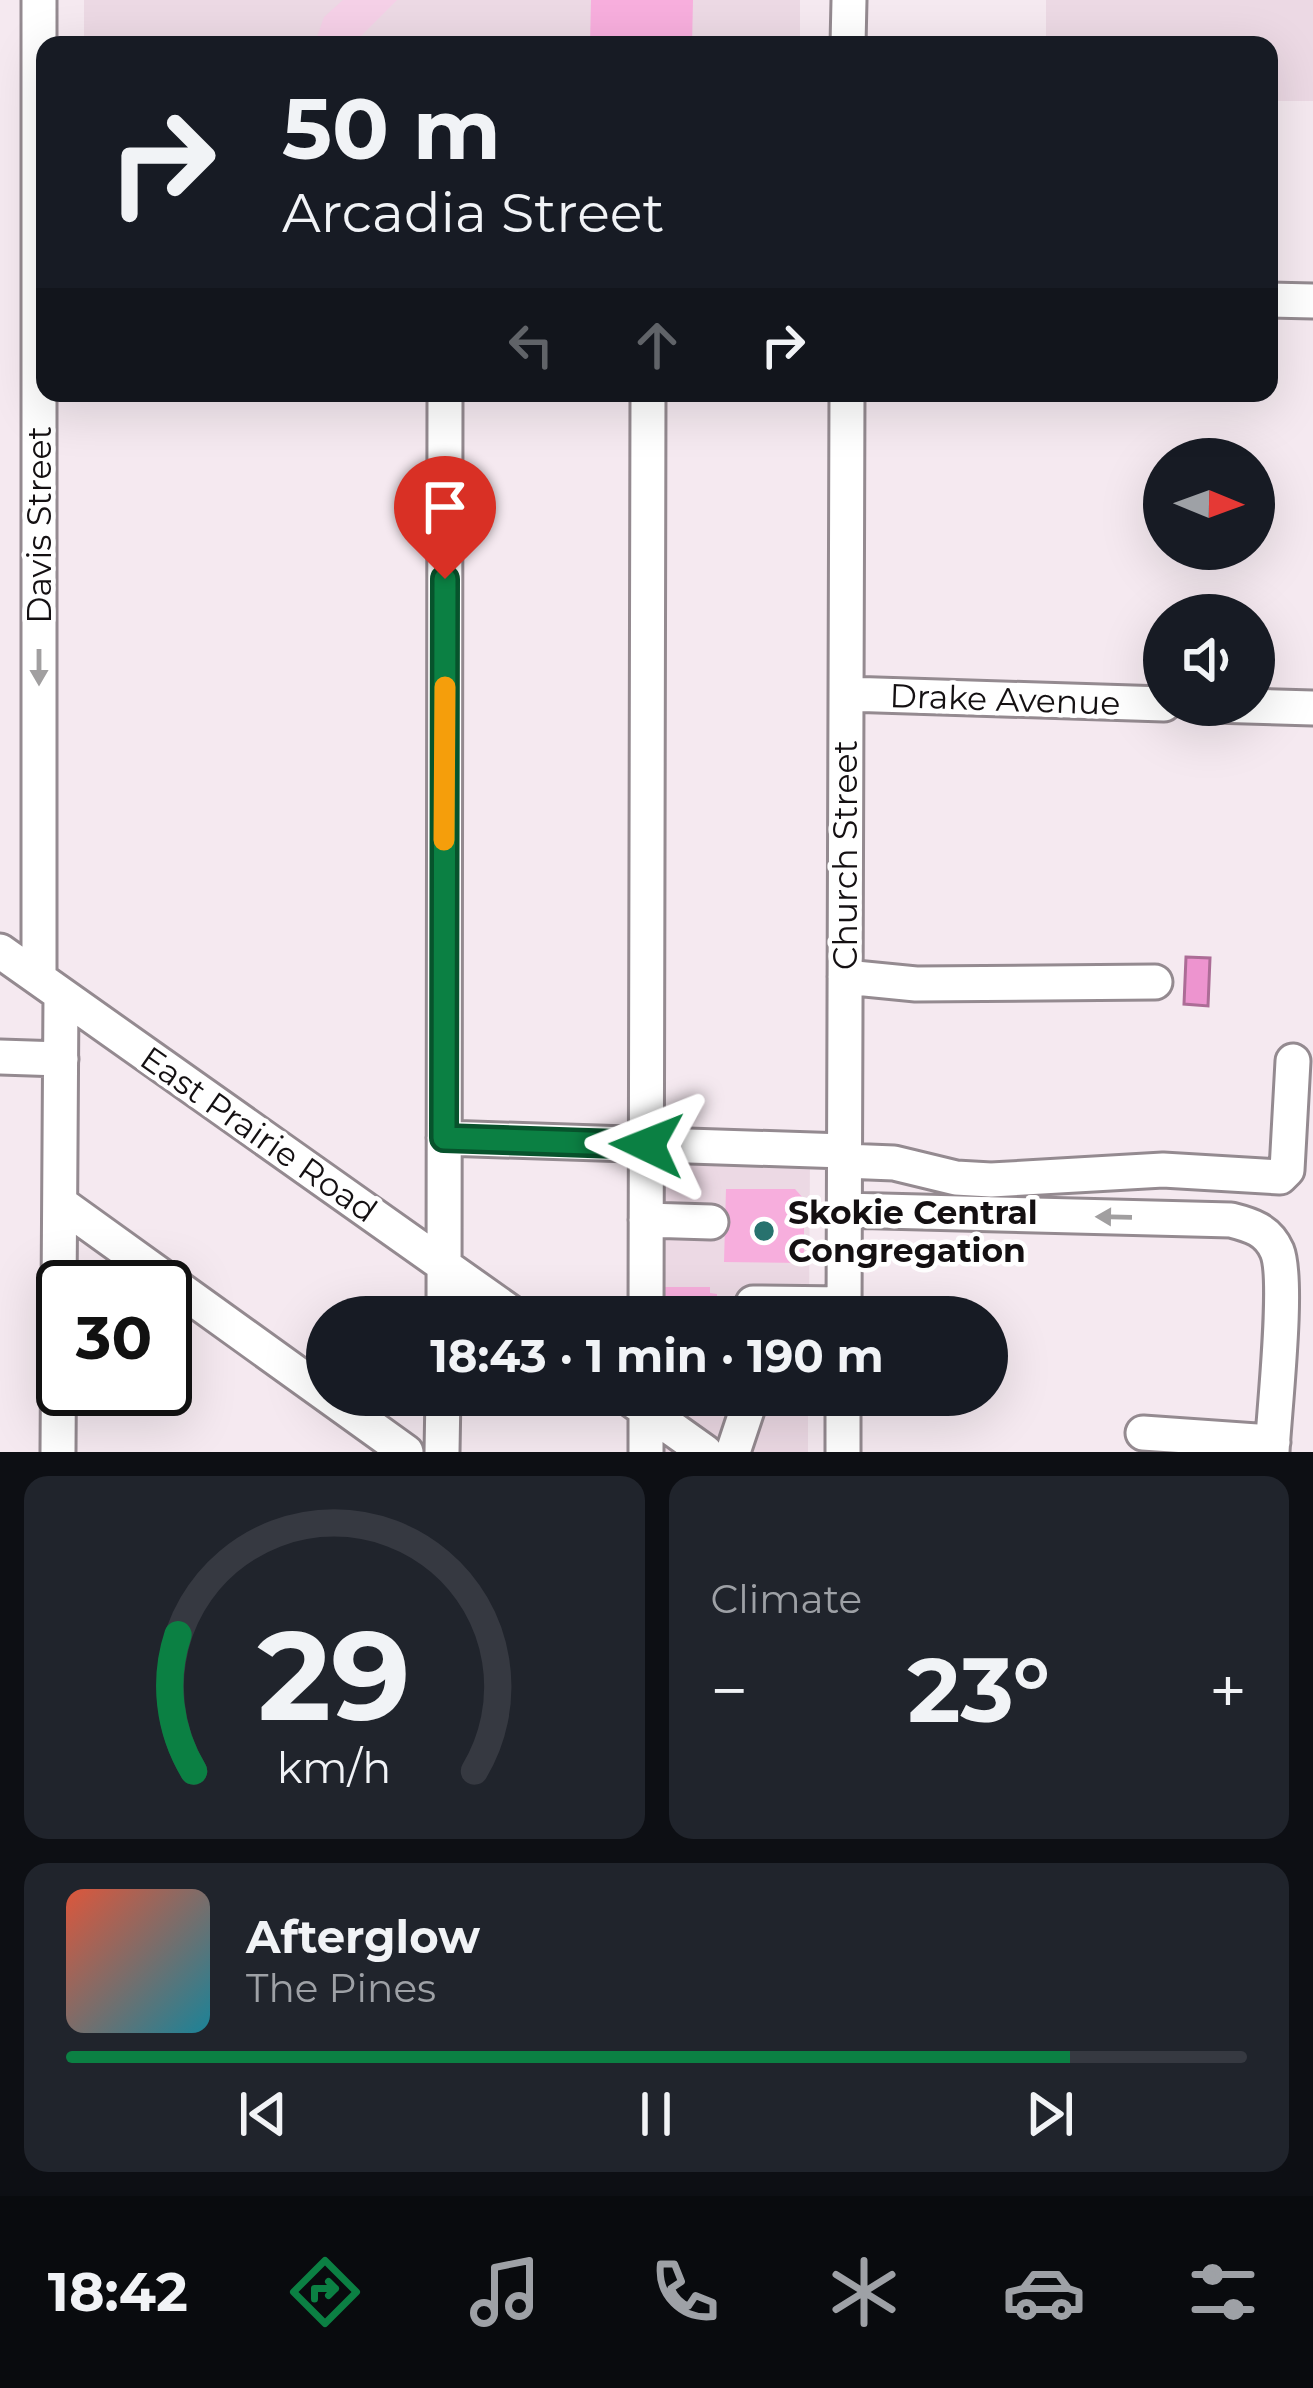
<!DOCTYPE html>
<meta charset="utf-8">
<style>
:root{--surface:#171b24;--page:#20242c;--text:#f1f3f6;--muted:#9ea1a6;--line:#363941;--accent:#0b8043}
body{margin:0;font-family:Montserrat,sans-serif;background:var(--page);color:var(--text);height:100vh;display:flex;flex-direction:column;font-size:45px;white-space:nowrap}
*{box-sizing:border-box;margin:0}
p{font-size:39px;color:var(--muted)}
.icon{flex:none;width:66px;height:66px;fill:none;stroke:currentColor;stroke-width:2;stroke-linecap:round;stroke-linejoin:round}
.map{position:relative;height:1452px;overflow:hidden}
.drawer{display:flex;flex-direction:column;gap:24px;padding:24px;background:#0d0f14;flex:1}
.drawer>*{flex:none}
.banner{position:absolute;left:36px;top:36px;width:1242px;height:366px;border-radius:24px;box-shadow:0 12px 48px #0002;background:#171b24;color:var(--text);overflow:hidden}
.needle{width:78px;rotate:91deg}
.tools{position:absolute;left:1143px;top:438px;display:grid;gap:24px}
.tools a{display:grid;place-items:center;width:132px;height:132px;border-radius:50%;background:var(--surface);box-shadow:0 12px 48px #0002;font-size:60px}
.speed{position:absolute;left:36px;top:1260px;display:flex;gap:24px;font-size:60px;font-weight:700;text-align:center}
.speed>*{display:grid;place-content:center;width:156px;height:156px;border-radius:50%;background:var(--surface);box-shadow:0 12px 48px #0002;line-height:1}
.speed .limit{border:6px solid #111;border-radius:18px;background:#fff;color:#111}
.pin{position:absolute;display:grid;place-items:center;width:102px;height:102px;color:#fff;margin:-123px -51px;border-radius:50% 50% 50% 0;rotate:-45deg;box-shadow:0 0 12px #0007}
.pin .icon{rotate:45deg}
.me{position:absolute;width:132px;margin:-66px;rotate:272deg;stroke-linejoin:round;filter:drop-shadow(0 0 9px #0008)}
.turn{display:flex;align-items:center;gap:42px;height:252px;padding:0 48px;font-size:54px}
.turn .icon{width:156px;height:156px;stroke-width:2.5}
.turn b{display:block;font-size:84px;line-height:102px}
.lanes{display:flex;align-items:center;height:114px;padding:0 48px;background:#0003;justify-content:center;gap:60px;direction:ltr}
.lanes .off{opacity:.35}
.big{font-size:90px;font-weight:700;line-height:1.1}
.drawer .card{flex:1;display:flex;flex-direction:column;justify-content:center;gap:18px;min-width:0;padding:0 42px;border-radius:24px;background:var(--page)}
.drawer .dial{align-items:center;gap:0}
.dial svg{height:312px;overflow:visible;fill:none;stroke:var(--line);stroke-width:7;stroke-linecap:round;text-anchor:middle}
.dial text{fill:var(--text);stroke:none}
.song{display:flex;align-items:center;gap:36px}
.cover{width:144px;height:144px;border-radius:18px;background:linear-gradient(135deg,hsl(10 70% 55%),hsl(190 70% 35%))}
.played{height:12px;border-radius:6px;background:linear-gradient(90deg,var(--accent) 85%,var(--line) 85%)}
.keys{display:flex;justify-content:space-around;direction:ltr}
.heat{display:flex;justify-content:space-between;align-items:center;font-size:66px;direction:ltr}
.drawer .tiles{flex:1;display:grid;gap:24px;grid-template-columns:1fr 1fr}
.card:last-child{grid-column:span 2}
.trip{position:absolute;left:306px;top:1296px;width:702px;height:120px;border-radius:60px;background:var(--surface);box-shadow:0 12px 48px #0002;font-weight:700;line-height:120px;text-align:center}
.tabs{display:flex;height:192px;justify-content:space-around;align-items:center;background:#090b0e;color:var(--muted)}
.tabs .icon{width:84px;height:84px}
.tabs .on{color:var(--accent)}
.tabs b{font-size:54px;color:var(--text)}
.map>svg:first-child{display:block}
.built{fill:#ecd9e4}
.green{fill:#f5d0e7}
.water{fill:#ed94cf;stroke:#ac6c96;stroke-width:3}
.building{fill:#f7aedd}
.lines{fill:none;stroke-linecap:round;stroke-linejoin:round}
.minor-casing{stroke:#948a90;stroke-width:39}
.minor{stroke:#fff;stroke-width:33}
.oneway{fill:#a19fa0}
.route-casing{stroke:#07532c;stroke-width:30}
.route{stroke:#0b8043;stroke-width:21}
.slow{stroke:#f59e0b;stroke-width:21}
.poi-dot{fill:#28726e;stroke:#fff;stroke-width:4.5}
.labels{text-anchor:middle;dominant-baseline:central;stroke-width:9;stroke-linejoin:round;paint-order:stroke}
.street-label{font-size:33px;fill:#141012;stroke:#fff}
.poi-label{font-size:33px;font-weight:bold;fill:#141012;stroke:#fff;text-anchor:start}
</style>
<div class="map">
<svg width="1313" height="1452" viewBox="0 0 1313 1452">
<rect width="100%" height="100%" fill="#f5e9f0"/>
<path class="built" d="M84,0H800V45H84Z
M1046,0H1313V101H1269V45H1046Z
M649,1149L810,1154L809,1317H649Z
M649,1395H808V1452H649Z"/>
<path class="green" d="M343,0H397L352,45H314L324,17Z"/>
<path class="water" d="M1186,957L1210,958L1208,1006L1184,1004Z"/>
<path class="building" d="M591,0H693L692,45H590Z
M726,1189H795L804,1199V1263L724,1262Z
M663,1287H710V1293L717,1294V1317H663Z"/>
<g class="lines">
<defs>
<path id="minor" d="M848,45L849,0
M1269,300L1313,301
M846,694L1164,704
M1212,705L1313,708
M0,951L517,1317
M845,977L916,984L1155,982
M39,978V0
M0,1057L61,1059
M444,1138L844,1151
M844,1161L894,1163L956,1178L991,1180L1163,1170L1280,1177L1287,1170L1293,1061
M60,1203L406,1452
M844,1210L1231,1220C1251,1225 1268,1230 1277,1251C1289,1280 1274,1412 1272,1452
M646,1220L711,1222
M444,1317L445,393
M646,1317L648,393
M753,1317V1303L844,1304
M844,1317L847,393
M625,1395L705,1452
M1143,1433L1273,1442
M58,1452L61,995
M442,1452L443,1395
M646,1452V1397
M733,1452L752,1395
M843,1452V1395"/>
</defs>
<use href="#minor" class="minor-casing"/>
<use href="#minor" class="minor"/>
</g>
<defs><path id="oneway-solid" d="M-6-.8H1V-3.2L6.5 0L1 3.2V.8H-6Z" transform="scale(3)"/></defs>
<g class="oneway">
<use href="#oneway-solid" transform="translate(39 667) rotate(90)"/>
<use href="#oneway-solid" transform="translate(1114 1217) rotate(-179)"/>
</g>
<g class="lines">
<defs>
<path id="route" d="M445,579L444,1138L647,1145"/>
</defs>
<use href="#route" class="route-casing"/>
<use href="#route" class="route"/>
<path class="slow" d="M444,840L445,687"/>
</g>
<circle class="poi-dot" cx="764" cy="1231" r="12"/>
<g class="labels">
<g class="street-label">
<text transform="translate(39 525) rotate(-90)">Davis Street</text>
<text transform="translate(1005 699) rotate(2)">Drake Avenue</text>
<text transform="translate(845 855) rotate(-90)">Church Street</text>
<text transform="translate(259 1134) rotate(35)">East Prairie Road</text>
</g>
<g class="poi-label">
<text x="788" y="1212">Skokie Central<tspan x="788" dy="38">Congregation</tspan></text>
</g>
</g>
</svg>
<div class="tools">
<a><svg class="needle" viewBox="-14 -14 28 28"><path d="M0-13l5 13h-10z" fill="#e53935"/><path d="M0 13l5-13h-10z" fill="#9ea1a6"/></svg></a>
<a><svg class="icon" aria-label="sound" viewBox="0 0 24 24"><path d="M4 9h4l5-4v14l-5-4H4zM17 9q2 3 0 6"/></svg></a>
</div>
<div class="speed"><div class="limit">30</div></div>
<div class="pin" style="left:445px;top:579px;background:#d93025"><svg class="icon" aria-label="arrive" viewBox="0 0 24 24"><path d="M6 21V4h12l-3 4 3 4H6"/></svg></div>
<svg class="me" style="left:647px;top:1145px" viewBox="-20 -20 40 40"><path d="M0-17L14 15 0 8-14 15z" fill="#0b8043" stroke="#fff" stroke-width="4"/></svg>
<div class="trip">18:43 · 1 min · 190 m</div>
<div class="banner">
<div class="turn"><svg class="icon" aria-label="right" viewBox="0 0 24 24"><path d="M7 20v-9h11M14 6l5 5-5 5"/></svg><div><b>50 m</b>Arcadia Street</div></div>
<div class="lanes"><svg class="icon off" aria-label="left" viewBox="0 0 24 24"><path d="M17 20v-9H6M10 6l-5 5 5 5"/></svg><svg class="icon off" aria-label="ahead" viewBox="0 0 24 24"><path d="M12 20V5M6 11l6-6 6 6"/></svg><svg class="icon" aria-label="right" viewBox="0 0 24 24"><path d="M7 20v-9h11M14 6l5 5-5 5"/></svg></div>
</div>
</div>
<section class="drawer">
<div class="tiles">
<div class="card dial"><svg viewBox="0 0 100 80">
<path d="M14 69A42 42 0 1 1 86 69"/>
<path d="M14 69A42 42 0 0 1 10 34" stroke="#0b8043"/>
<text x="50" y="56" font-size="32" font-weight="700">29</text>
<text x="50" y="72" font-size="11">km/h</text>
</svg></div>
<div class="card"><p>Climate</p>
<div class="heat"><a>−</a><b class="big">23°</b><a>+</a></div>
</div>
<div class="card">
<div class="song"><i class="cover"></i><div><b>Afterglow</b><p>The Pines</p></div></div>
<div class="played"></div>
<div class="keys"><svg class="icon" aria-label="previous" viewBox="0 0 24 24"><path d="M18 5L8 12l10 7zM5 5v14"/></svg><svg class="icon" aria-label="pause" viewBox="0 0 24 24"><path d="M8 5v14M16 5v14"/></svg><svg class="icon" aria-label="next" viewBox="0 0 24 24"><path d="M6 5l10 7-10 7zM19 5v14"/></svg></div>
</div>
</div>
</section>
<nav class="tabs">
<b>18:42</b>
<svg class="icon on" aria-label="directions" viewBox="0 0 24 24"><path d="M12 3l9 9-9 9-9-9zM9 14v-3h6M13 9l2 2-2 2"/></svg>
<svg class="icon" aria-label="music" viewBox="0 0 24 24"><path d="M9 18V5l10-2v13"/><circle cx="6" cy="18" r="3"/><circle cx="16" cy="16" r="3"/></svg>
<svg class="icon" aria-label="phone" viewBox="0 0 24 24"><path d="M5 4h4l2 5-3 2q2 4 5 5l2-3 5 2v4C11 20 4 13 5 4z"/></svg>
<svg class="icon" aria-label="climate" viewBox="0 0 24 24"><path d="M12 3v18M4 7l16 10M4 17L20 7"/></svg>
<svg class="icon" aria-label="car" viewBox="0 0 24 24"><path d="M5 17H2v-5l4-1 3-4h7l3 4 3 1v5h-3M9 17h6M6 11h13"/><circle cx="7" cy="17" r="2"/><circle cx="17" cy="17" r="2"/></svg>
<svg class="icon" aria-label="filters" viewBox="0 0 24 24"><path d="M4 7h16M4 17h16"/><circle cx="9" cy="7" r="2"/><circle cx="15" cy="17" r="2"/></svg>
</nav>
